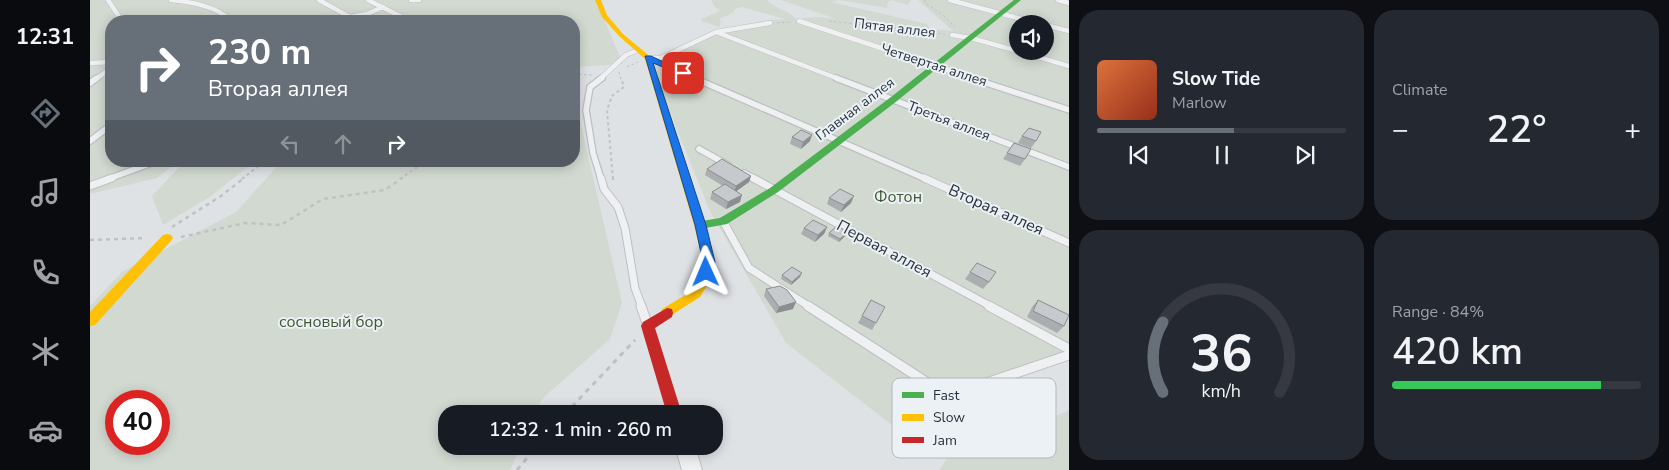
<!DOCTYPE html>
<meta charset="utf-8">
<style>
:root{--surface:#171b24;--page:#242831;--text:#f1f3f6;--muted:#9ea1a6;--line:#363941;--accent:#677078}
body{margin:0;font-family:"Nunito Sans",sans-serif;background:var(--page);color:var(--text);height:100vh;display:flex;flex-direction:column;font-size:19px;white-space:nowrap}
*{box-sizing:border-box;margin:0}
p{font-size:16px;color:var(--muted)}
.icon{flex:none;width:28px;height:28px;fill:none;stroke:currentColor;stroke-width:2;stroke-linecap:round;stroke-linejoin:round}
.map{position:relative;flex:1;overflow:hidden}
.side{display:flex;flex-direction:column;gap:10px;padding:10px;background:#0d0f14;width:600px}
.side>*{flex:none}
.top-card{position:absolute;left:15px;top:15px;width:475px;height:152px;border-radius:20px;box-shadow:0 2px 12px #0003;background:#677078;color:#fff;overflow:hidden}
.tools{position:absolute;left:919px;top:15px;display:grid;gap:10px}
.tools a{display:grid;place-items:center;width:45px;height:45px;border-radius:50%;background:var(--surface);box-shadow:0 2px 12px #0003;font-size:25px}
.speed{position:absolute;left:15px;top:390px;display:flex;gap:10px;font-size:25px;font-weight:700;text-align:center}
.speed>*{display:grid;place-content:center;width:65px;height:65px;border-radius:50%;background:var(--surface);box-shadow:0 2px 12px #0003;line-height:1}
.speed .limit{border:8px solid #d22;background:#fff;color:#111}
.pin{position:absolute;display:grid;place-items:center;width:42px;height:42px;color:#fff;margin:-21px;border-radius:10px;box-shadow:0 2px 8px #0006}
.me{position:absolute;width:55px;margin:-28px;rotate:359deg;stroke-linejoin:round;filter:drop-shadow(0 0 4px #0008)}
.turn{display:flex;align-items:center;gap:18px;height:105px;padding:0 20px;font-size:22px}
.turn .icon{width:65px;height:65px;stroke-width:2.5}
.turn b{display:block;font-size:35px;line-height:42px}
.lanes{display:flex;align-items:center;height:48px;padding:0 20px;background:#0003;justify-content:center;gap:25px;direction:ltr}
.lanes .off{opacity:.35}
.big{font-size:38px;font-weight:600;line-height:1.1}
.side .tile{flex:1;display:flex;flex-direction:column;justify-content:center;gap:8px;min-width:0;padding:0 18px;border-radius:20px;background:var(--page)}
.side .dial{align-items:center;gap:0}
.dial svg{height:130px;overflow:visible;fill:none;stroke:var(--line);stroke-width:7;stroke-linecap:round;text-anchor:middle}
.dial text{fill:var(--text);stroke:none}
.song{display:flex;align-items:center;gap:15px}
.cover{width:60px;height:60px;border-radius:8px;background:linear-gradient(135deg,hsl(20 70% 55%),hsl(10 70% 35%))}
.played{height:5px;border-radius:2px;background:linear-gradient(90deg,var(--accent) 55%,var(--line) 55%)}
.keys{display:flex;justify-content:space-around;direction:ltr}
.heat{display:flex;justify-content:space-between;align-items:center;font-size:28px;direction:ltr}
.charge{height:8px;border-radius:4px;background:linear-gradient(90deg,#34c759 84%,var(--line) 0)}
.side .tiles{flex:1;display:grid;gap:10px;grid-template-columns:repeat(2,1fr)}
.trip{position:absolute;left:348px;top:405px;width:285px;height:50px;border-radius:20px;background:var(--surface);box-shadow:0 2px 12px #0003;font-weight:600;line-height:50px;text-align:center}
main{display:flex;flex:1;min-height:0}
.tabs{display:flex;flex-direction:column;width:90px;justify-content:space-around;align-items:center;background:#090b0e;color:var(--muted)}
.tabs .icon{width:35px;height:35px}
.tabs .on{color:var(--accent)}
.tabs b{font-size:22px;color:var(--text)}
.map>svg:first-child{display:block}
.green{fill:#d1d9d0;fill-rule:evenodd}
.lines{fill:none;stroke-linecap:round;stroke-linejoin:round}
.lane-far3-casing{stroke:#bdc0c3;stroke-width:5.5}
.lane-far2-casing{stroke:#bdc0c3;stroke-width:8}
.lane-far1-casing{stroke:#bdc0c3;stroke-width:9}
.lane-casing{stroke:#bdc0c3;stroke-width:11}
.street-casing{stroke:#bdc0c3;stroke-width:2}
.path-far3{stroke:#bfc2c5;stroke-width:1;stroke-dasharray:2.5 2.5;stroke-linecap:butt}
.path-far2{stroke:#bfc2c5;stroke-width:2;stroke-dasharray:3 3;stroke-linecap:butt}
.path-far1{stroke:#bfc2c5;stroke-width:2.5;stroke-dasharray:4 4;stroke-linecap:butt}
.path{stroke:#bfc2c5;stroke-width:3;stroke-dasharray:5 5;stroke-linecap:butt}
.lane-far3{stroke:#eff0f2;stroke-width:4.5}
.lane-far2{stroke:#eff0f2;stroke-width:5.5}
.lane-far1{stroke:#eff0f2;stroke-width:7}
.lane{stroke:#eff0f2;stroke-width:9}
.street{fill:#eff0f2;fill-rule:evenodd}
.fast{fill:#4caf50;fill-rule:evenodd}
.slow{fill:#ffc107;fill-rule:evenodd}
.jam{fill:#c62828;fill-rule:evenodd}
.wall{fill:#abaeb0}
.shaded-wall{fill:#8b8d90}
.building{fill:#c7cacd;stroke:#8b8d90}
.route{fill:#1a73e8;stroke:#114b97}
.labels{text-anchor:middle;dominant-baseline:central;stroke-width:4;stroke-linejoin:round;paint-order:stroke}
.far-street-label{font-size:14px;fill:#26323e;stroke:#ecf1f5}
.park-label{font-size:16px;fill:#3f5a33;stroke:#ecf1f5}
.street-label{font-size:16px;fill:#26323e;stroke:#ecf1f5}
.key{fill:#ecf1f5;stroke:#b1b8be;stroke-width:1}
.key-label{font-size:14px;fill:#26323e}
</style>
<main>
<nav class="tabs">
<b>12:31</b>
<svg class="icon on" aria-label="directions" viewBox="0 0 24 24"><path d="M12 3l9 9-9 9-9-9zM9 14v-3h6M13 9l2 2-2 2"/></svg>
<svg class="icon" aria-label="music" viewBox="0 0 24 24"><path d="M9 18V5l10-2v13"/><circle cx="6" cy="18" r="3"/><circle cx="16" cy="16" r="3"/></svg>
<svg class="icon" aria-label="phone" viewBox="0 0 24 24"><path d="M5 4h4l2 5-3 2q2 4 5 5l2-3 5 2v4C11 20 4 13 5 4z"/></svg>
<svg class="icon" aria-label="climate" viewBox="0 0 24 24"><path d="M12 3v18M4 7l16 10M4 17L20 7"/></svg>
<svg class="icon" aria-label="car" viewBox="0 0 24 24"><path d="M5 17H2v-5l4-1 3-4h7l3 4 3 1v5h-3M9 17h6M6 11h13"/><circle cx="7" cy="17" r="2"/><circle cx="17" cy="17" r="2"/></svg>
</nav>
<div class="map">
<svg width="979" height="470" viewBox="0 0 979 470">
<rect width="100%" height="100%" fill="#dfe2e5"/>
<path class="green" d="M0,0H506L533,64L484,67V21H21V161H89L67,178L0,194Z
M621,0H677C684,9 698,9 706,19L730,17L746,19L691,0H821L818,5L801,0L798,3L797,8L749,0L741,2L837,24L840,29L863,31L828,0H979V350L811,432L696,343L620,211L558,58H565L616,34L671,21L695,19L652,7L645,9L643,13L629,19L631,21L629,27L612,21L611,19L630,11L624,6ZM928,24H955V51H928Z
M484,94L532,303L520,339L452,399L445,414H356V446H431L420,470H0V306L32,272L146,212L192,161H484ZM26,401H69V444H26Z
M95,161H165L121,196L73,225L62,196Z
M979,410V470H849L862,451L925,434Z"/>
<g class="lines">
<defs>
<path id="lane-far3" d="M18,0L32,21
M81,0C101,2 127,6 141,21
M229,0L267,21
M278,0L316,19
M321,0H329
M860,0L950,24
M968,0L979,3
M260,17L277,14L293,7
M709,21L885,79
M955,25L979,31
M626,32L749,79
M862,35L881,38L928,51
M928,51L979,66
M558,58L607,79
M563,58H571L626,32L680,23
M0,63L21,62
M6,79L21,68
M510,79L536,55L548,50"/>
<path id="lane-far2" d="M604,78L836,179
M746,78L979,167
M881,78L979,110
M0,83L7,78
M0,141L21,125
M609,149L638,165
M654,173L665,179
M18,179L67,161
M511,179L503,153L496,110L500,87L512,78"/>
<path id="lane-far1" d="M511,178L514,189L528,207L535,228L545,288L552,307
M663,178L902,307
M834,178L979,243
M0,186L22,178
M633,221L659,268L720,307"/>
<path id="lane" d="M551,306L558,326
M718,306L858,396L979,355
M899,306L979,349"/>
<path id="street" d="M585,446H605L612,470H592Z"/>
</defs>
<use href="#lane-far3" class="lane-far3-casing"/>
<use href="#lane-far2" class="lane-far2-casing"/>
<use href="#lane-far1" class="lane-far1-casing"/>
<use href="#lane" class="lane-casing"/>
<use href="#street" class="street-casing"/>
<path class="path-far3" d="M835,0V3L852,14L865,27
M739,21L855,34
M687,23L701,22
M537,67L548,62
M529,72L531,79
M484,74L502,75"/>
<path class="path-far2" d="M484,95L490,92
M152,179L175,161
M310,179L326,168L342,161
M523,179L517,110L522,96L534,87L531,78"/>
<path class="path-far1" d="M523,178V180
M82,227L131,196L154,178
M91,237L155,223L191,225L233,199L295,190L312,178
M0,240L56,238"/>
<path class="path" d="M475,414L545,340
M427,470L447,446"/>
<use href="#lane-far3" class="lane-far3"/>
<use href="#lane-far2" class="lane-far2"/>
<use href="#lane-far1" class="lane-far1"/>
<use href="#lane" class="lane"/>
<use href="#street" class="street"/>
<path class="fast" d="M924,0H931L807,101L688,192L637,224L610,229L606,228L604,225L606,222L630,218L680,188L801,97Z"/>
<path class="slow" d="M505,0H511L517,15L533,34L562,58L616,225L625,262L619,282L610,297L577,318L572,317L571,313L572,309L602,291L607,281L613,262L604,225L555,59L529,36L512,17Z
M77,234L81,235L83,238L81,241L5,325L0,326V312L73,235Z"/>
<path class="jam" d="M577,308L582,309L583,313L582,317L565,328L592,414H577L551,326L553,322Z"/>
</g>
<path class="wall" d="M932,136L946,141L941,148L928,143Z
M702,137L720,141L711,149L700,144Z
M924,143L935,159L930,166L913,159Z
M617,169L661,176L659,182L646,191L650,202L636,209L620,199L622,192L633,186L615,175Z
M739,198L761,203L751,212L737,204Z
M737,227L734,234L725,242L711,234L714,228Z
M739,233L756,235L749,242L738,236Z
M887,263L899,282L893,289L875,279Z
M692,275L710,277L701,285L691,279Z
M676,289L703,309L686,313L674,296Z
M781,300L786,323L782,330L768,323Z
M948,300L974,326L967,333L937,317L942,307Z"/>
<path class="shaded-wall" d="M722,135L720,141L711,149L713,142Z
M661,176L659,182L644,193L646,186Z
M652,195L650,202L636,209L638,202Z
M764,196L761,203L751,212L754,205Z
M737,227L734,234L725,242L728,235Z
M758,232L756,235L749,242L750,239Z
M712,273L710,277L701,285L702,282Z
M706,302L703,309L686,313L689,307Z"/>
<path class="building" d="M939,128L951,132L946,141L932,136Z
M711,130L722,135L713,142L702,137Z
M924,143L941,149L935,159L917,153Z
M632,159L661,176L646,186L617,169Z
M635,184L652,195L638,202L622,192Z
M750,189L764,196L754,205L739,198Z
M723,220L737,227L728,235L714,228Z
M747,226L758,232L750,239L739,233Z
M887,263L906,272L899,282L880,272Z
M702,267L712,273L702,282L692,275Z
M690,286L697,290L706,302L689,307L676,289Z
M781,300L795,307L786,323L772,316Z
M948,300L979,315L974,326L943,311Z"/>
<path class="route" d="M555,56H561L597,73L590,74L563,63L616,225L625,262L620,275H612L610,272L613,262L605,225Z"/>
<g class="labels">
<g class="far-street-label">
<text transform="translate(805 28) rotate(7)">Пятая аллея</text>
<text transform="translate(844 65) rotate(18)">Четвертая аллея</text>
<text transform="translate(765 109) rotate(-37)">Главная аллея</text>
<text transform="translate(859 121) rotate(21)">Третья аллея</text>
</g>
<g class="park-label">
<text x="808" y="197">Фотон</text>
<text x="241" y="322">сосновый бор</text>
</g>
<g class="street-label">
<text transform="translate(906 210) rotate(24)">Вторая аллея</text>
<text transform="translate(794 249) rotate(28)">Первая аллея</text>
</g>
</g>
<rect x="802" y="378" width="164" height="80" rx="8" class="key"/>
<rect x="812" y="392" width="22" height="6" fill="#4caf50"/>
<rect x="812" y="414" width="22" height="7" fill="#ffc107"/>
<rect x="812" y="437" width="22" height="6" fill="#c62828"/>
<g class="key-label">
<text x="843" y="400">Fast</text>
<text x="843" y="422">Slow</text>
<text x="843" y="445">Jam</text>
</g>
</svg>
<div class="tools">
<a><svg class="icon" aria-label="sound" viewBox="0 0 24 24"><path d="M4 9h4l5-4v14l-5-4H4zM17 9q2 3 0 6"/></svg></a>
</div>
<div class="speed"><div class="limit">40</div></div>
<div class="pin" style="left:593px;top:73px;background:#d93025"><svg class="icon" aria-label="arrive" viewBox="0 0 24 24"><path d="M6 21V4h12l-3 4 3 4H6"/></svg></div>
<svg class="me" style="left:616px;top:272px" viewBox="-20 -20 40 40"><path d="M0-17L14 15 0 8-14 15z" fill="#1a73e8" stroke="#fff" stroke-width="4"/></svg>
<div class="trip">12:32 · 1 min · 260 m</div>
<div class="top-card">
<div class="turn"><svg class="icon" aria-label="right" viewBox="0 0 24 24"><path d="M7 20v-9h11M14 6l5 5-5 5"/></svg><div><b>230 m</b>Вторая аллея</div></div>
<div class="lanes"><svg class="icon off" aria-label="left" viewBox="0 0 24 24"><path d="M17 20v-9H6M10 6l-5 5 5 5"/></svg><svg class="icon off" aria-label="ahead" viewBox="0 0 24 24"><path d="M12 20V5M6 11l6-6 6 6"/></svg><svg class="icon" aria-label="right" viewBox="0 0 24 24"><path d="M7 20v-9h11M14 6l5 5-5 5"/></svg></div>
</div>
</div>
<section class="side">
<div class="tiles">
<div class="tile">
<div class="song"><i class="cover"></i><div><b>Slow Tide</b><p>Marlow</p></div></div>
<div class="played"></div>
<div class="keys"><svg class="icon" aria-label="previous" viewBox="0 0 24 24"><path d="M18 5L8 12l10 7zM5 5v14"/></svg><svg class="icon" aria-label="pause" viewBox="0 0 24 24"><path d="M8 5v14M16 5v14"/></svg><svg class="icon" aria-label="next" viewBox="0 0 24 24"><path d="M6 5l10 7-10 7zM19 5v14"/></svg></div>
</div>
<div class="tile"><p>Climate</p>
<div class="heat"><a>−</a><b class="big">22°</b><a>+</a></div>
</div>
<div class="tile dial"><svg viewBox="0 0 100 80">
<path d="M14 69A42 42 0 1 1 86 69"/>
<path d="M14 69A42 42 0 0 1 14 26" stroke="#677078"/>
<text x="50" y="56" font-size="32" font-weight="700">36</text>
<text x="50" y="72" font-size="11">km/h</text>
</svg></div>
<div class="tile"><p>Range · 84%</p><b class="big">420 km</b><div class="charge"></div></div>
</div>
</section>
</main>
